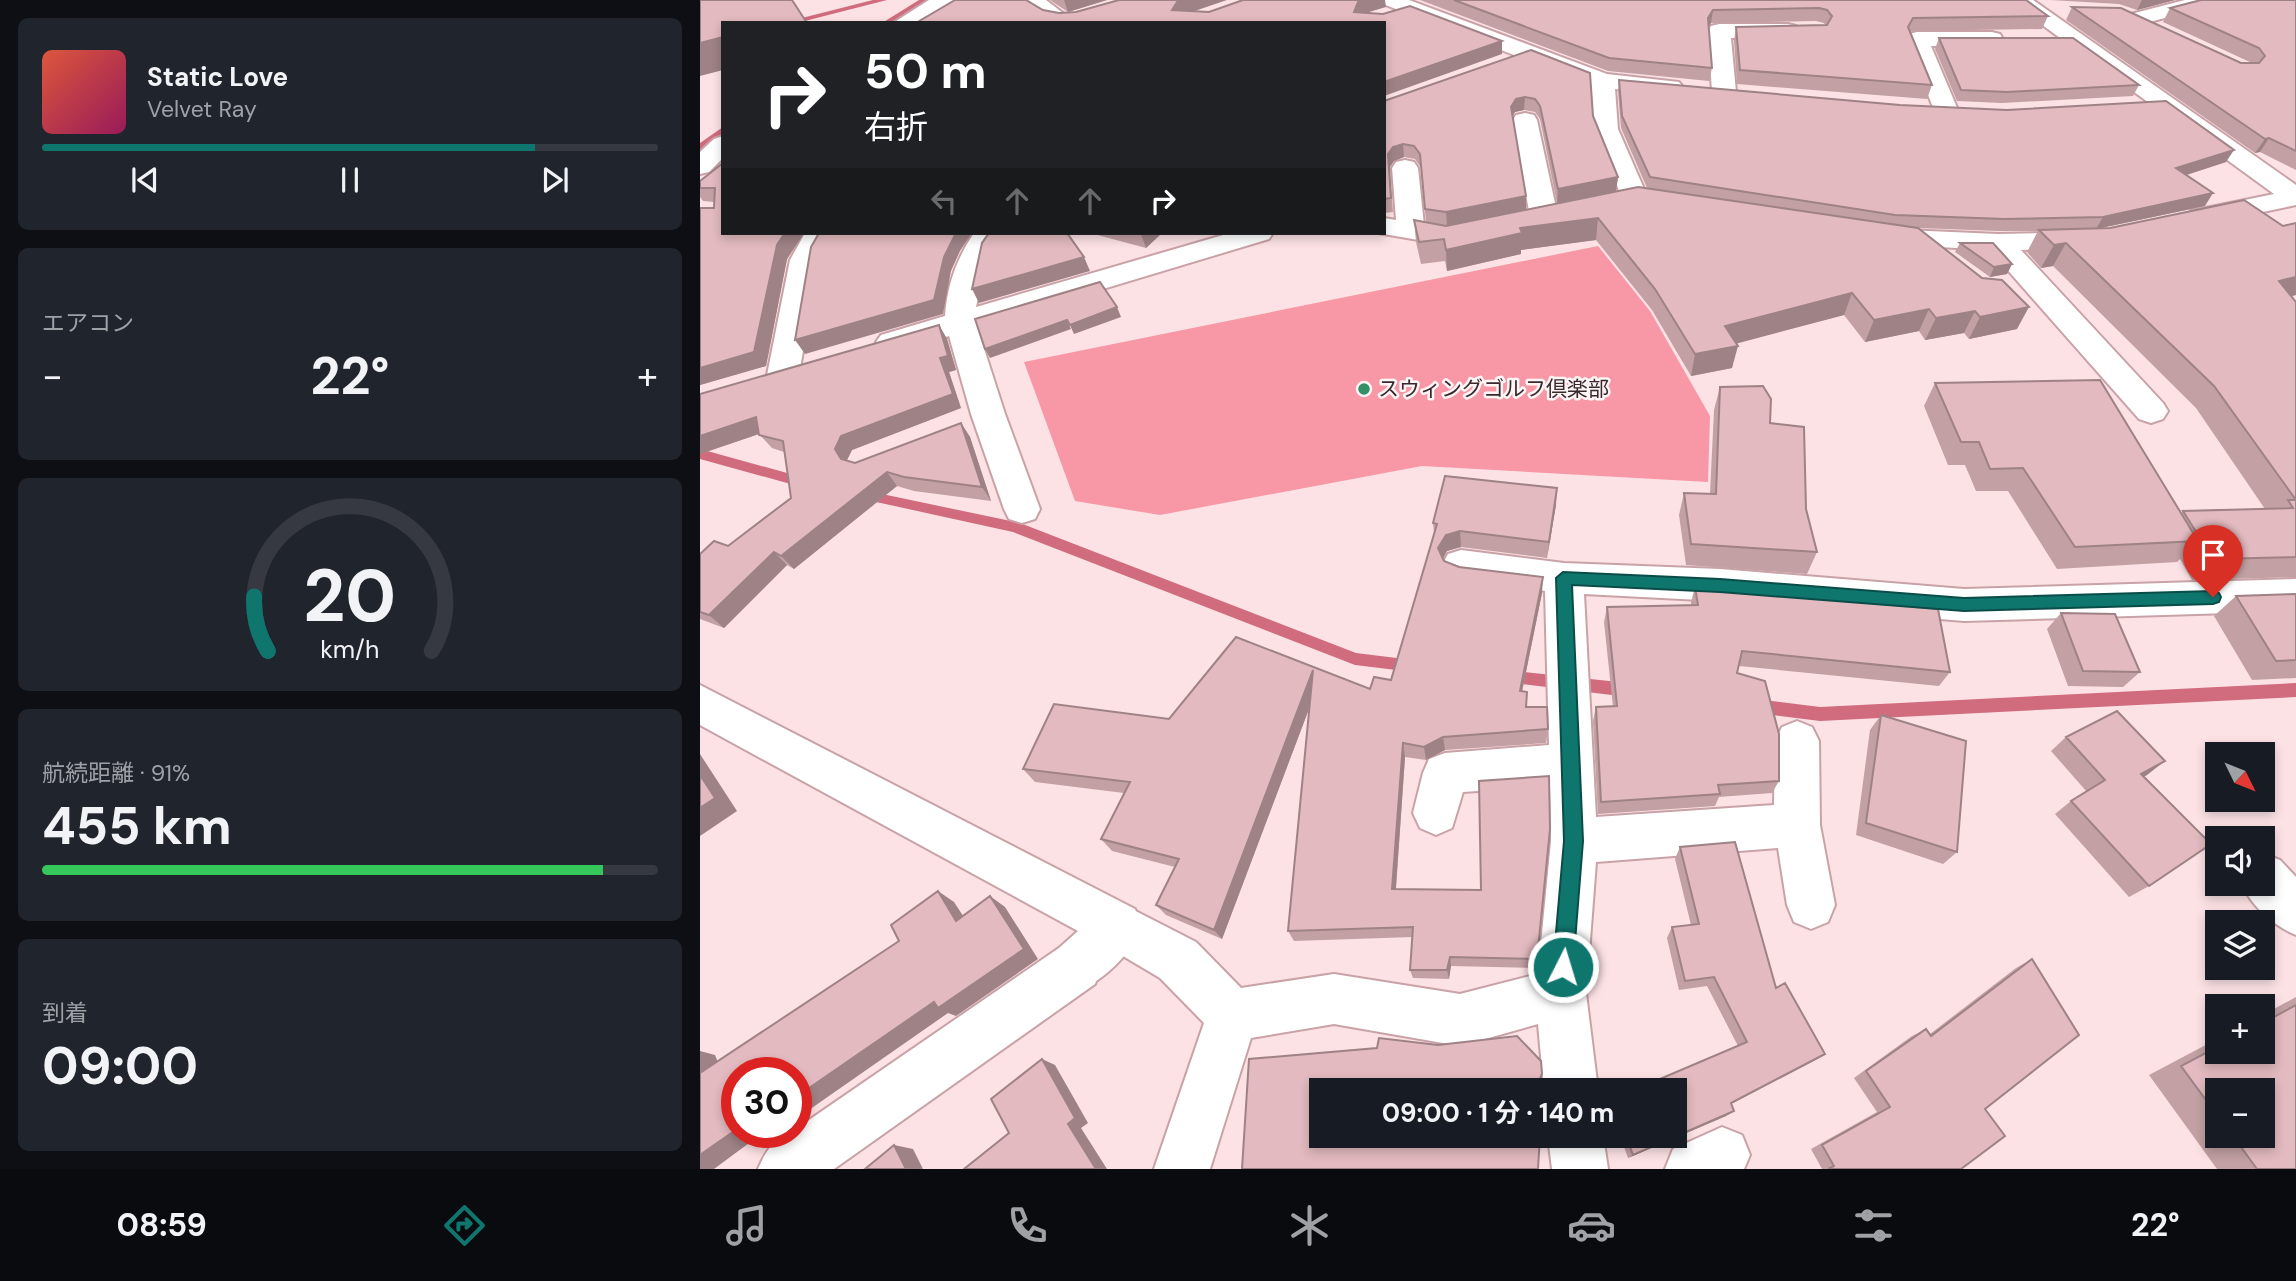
<!DOCTYPE html>
<html lang="ja">
<meta charset="utf-8">
<style>
:root{--surface:#171b24;--page:#20242c;--text:#f1f3f6;--muted:#9ea1a6;--line:#363941;--accent:#0f766e}
body{margin:0;font-family:"DM Sans","Noto Sans JP",sans-serif;background:var(--page);color:var(--text);height:100vh;display:flex;flex-direction:column;font-size:26px;white-space:nowrap}
*{box-sizing:border-box;margin:0}
p{font-size:23px;color:var(--muted)}
.icon{flex:none;width:38px;height:38px;fill:none;stroke:currentColor;stroke-width:2;stroke-linecap:round;stroke-linejoin:round}
.map{position:relative;flex:1;overflow:hidden}
.details{display:flex;flex-direction:column;gap:18px;padding:18px;background:#0d0f14;width:700px}
.details>*{flex:none}
.hud{position:absolute;left:21px;top:21px;width:665px;height:214px;border-radius:0px;box-shadow:0 4px 10px #0003;background:#202124;color:#fff;overflow:hidden}
.needle{width:46px;rotate:133deg}
.fabs{position:absolute;left:1505px;top:742px;display:grid;gap:14px}
.fabs a{display:grid;place-items:center;width:70px;height:70px;border-radius:0px;background:var(--surface);box-shadow:0 4px 10px #0003;font-size:35px}
.speed{position:absolute;left:21px;top:1057px;display:flex;gap:14px;font-size:35px;font-weight:700;text-align:center}
.speed>*{display:grid;place-content:center;width:91px;height:91px;border-radius:50%;background:var(--surface);box-shadow:0 4px 10px #0003;line-height:1}
.speed .limit{border:10px solid #d22;background:#fff;color:#111}
.pin{position:absolute;display:grid;place-items:center;width:60px;height:60px;color:#fff;margin:-72px -30px;border-radius:50% 50% 50% 0;rotate:-45deg;box-shadow:0 0 7px #0007}
.pin .icon{rotate:45deg}
.me{position:absolute;width:77px;margin:-38px;rotate:5deg;stroke-linejoin:round;filter:drop-shadow(0 0 5px #0008)}
.turn{display:flex;align-items:center;gap:24px;height:147px;padding:0 28px;font-size:32px}
.turn .icon{width:91px;height:91px;stroke-width:2.5}
.turn b{display:block;font-size:49px;line-height:60px}
.lanes{display:flex;align-items:center;height:66px;padding:0 28px;background:#0003;justify-content:center;gap:35px;direction:ltr}
.lanes .off{opacity:.35}
.big{font-size:52px;font-weight:700;line-height:1.1}
.details .tile{flex:1;display:flex;flex-direction:column;justify-content:center;gap:10px;min-width:0;padding:0 24px;border-radius:10px;background:var(--page)}
.details .dial{align-items:center;gap:0}
.dial svg{height:182px;overflow:visible;fill:none;stroke:var(--line);stroke-width:7;stroke-linecap:round;text-anchor:middle}
.dial text{fill:var(--text);stroke:none}
.song{display:flex;align-items:center;gap:21px}
.cover{width:84px;height:84px;border-radius:10px;background:linear-gradient(135deg,hsl(10 70% 55%),hsl(330 70% 35%))}
.played{height:7px;border-radius:4px;background:linear-gradient(90deg,var(--accent) 80%,var(--line) 80%)}
.keys{display:flex;justify-content:space-around;direction:ltr}
.heat{display:flex;justify-content:space-between;align-items:center;font-size:38px;direction:ltr}
.charge{height:10px;border-radius:5px;background:linear-gradient(90deg,#34c759 91%,var(--line) 0)}
.trip{position:absolute;left:609px;top:1078px;width:378px;height:70px;border-radius:0px;background:var(--surface);box-shadow:0 4px 10px #0003;font-weight:700;line-height:70px;text-align:center}
.tabs{display:flex;height:112px;justify-content:space-around;align-items:center;background:#090b0e;color:var(--muted)}
.tabs .icon{width:49px;height:49px}
.tabs .current{color:var(--accent)}
.tabs b{font-size:32px;color:var(--text)}
main{display:flex;flex:1;min-height:0}
.map>svg:first-child{display:block}
.green{fill:#f898a7}
.lines{fill:none;stroke-linecap:round;stroke-linejoin:round}
.stream{fill:#d16b7e;fill-rule:evenodd}
.street-casing{stroke:#c9a2a7;stroke-width:4}
.secondary-casing{stroke:#c9a2a7;stroke-width:4}
.street{fill:#fff;fill-rule:evenodd}
.secondary{fill:#fff;fill-rule:evenodd}
.wall{fill:#c2a0a4;fill-rule:evenodd}
.shaded-wall{fill:#9e8286}
.building{fill:#e2babf;stroke:#9e8286;stroke-width:2}
.route{fill:#0f766e;stroke:#0a4d48;stroke-width:2}
.poi-dot{fill:#358f64;stroke:#fdf4f5;stroke-width:2.5}
.labels{text-anchor:middle;dominant-baseline:central;stroke-width:5;stroke-linejoin:round;paint-order:stroke}
.poi-label{font-size:21px;fill:#39292b;stroke:#fdf4f5;text-anchor:start}
</style>
<main>
<section class="details">
<div class="tile">
<div class="song"><i class="cover"></i><div><b>Static Love</b><p>Velvet Ray</p></div></div>
<div class="played"></div>
<div class="keys"><svg class="icon" aria-label="previous" viewBox="0 0 24 24"><path d="M18 5L8 12l10 7zM5 5v14"/></svg><svg class="icon" aria-label="pause" viewBox="0 0 24 24"><path d="M8 5v14M16 5v14"/></svg><svg class="icon" aria-label="next" viewBox="0 0 24 24"><path d="M6 5l10 7-10 7zM19 5v14"/></svg></div>
</div>
<div class="tile"><p>エアコン</p>
<div class="heat"><a>−</a><b class="big">22°</b><a>+</a></div>
</div>
<div class="tile dial"><svg viewBox="0 0 100 80">
<path d="M14 69A42 42 0 1 1 86 69"/>
<path d="M14 69A42 42 0 0 1 8 45" stroke="#0f766e"/>
<text x="50" y="56" font-size="32" font-weight="700">20</text>
<text x="50" y="72" font-size="11">km/h</text>
</svg></div>
<div class="tile"><p>航続距離 · 91%</p><b class="big">455 km</b><div class="charge"></div></div>
<div class="tile"><p>到着</p><b class="big">09:00</b></div>
</section>
<div class="map">
<svg width="1596" height="1169" viewBox="0 0 1596 1169">
<rect width="100%" height="100%" fill="#fce2e5"/>
<path class="green" d="M898,246L950,311L1010,416L1008,482L722,466L460,515L375,501L324,362Z"/>
<g class="lines">
<path class="stream" d="M173,0H187L97,23H82Z
M219,0H228L192,23H182Z
M23,127V134L0,150V143Z
M0,449L105,478L111,483L105,488L0,459Z
M163,490L320,523L656,653L713,660L718,661L720,666L718,671L713,672L655,665L313,532L158,498L156,495Z
M806,670L928,683L933,685L936,690L933,695L928,697L806,682L801,681L799,676L801,671Z
M1596,683V697L1120,721L1056,713L1051,711L1048,706L1051,701L1056,699L1120,707Z"/>
<defs>
<path id="street" d="M229,0H254L220,23H193Z
M322,0H346L376,23H350Z
M680,0H709L907,74L979,82L983,87L979,92L971,94L915,89L918,129L948,198L945,204L935,206L925,204L922,198L894,129L891,85L683,4Z
M1308,0H1333L1596,185V205L1501,225L1491,223L1487,217L1491,211L1574,194Z
M1485,0H1520L1516,4L1435,26L1427,25L1424,20L1427,15Z
M1019,24H1088L1096,26L1099,31L1096,36L1088,38H1031L1036,92L1032,97H1016L1012,92L1008,31L1011,26Z
M1217,32H1292L1300,34L1303,39L1300,44L1292,46H1231L1258,110L1255,115L1246,117L1237,115L1234,110L1206,39L1209,34Z
M825,113L834,115L837,120L858,217L854,223L844,225L834,223L830,217L813,120L816,115Z
M23,136V158L9,172L0,174V152L14,139Z
M705,160L714,162L718,168L724,225L747,229L765,225L775,227L779,233L775,239L747,245L678,233H684V218L696,220L692,168L696,162Z
M1182,229L1298,234L1384,232L1394,234L1398,240L1394,246L1384,248L1321,250L1463,403L1468,411L1463,419L1451,423L1439,419L1290,250L1172,243L1168,237L1172,231Z
M105,233H133L118,260L99,375L94,383L83,386L72,383L67,375L90,260Z
M274,233H302L287,256L276,307L530,233H573L569,239L277,327L305,414L340,509L335,519L322,523L309,519L304,509L271,414L249,336L192,352L181,349L176,342L181,335L245,316C247,285 257,258 274,233Z
M761,550L864,563L1020,569L1264,589L1596,579V611L1264,621L1020,601L884,594L896,817L1074,805L1075,741L1082,727L1097,721L1112,727L1119,741L1120,825L1135,905L1128,922L1111,929L1094,922L1087,905L1078,848L896,862L886,993L898,1090H844L838,1024L760,1046L634,1024L551,1038L510,1169H454L504,1023L460,978L401,943L394,926L401,909L418,902L496,942L541,988L634,974L760,994L838,974L851,841L850,786L763,792L752,828L736,835L720,828L713,813L723,773L729,759L745,753L849,745L845,591L761,580L748,576L742,565L748,554Z
M1563,854L1580,860L1596,877V935C1574,926 1551,906 1542,884H1563Z
M377,941L395,948L402,966L395,984L134,1169H58C65,1152 76,1134 96,1132V1129L359,948Z
M1022,1127L1042,1135L1050,1155L1044,1169H965L973,1149Z
M848,1136H903L908,1169H852Z"/>
<path id="secondary" d="M0,685L435,909L442,926C431,954 405,980 377,991L359,984L352,966L359,948L378,931L0,725Z"/>
</defs>
<use href="#street" class="street-casing"/>
<use href="#secondary" class="secondary-casing"/>
<use href="#street" class="street"/>
<use href="#secondary" class="secondary"/>
</g>
<path class="wall" d="M350,0H407L368,12Z
M720,0H1326L1348,16L1342,29L1210,31L1232,85L1227,99L1037,84L1034,41L1036,27L1125,25L1124,23L1116,21L1011,23L1008,27L1012,68L1009,81L908,71Z
M1350,0H1475L1437,10L1419,4Z
M1596,0V170L1560,152L1555,153L1366,20L1372,7L1541,63H1552L1463,22L1470,8Z
M1239,38L1439,85L1433,96L1302,103L1257,101L1235,49Z
M831,50L893,116L918,177L916,191L857,203L840,119L835,112L824,110L815,112L812,117L826,210L947,188L921,128L918,92L919,80L1526,162L1486,175L1505,206L1401,228L1583,226L1596,223V295L1591,296L1596,303V577L1492,580L1480,559L1477,562L1357,569L1308,491H1276L1265,465H1248L1224,406L1235,383L1481,513L1483,511L1565,509L1496,408L1353,266L1341,268L1327,252L1338,231H1298L1219,228L1317,329L1269,339L1264,333L1225,340L1219,331L1165,342L1144,315L1036,343L1032,368L991,376L952,310L896,240L821,250V254L747,271L745,261L721,264L716,242L714,220L726,222L721,168L715,159L704,157L694,161L689,168L693,212L684,213V101Z
M23,163V233H104L87,259L66,366L0,385V208H14V202L3,201L0,197V181Z
M390,233H462L446,248Z
M1260,243L1312,264L1307,274L1290,277L1255,252Z
M239,325L247,339L256,370L249,372L261,408L152,450L147,460L155,463L261,423L270,437L291,501L214,491L197,486L94,569L87,565L24,628L0,619V554L28,546L91,498L84,452L72,448L59,434L0,454Z
M1020,387L1070,423L1106,509L1117,552L1107,574L986,565L979,515L984,493L1010,494L1014,410Z
M856,505L847,558L761,547L747,551L743,558L744,561L842,593L822,692L826,707L848,729L846,743L745,750L726,760L705,757L696,889L781,890L850,829L836,968L751,966L749,979L713,978L710,970L713,937L594,941L588,931L610,706L522,939L466,915L456,905L475,867L412,851L401,839L424,793L335,782L323,769L469,719L670,689L691,680L734,533L733,523Z
M995,587L1124,599L1250,672L1239,686L1039,666L1037,673L1079,781L1072,793L1019,797L1015,806L898,814L893,721L896,707H913L904,622L907,607L991,605V602Z
M1596,594V678L1552,680L1514,616L1536,596Z
M1361,613L1440,672L1423,687L1368,686L1347,629Z
M1181,715L1257,852L1243,864L1156,835L1170,730Z
M1366,737L1447,775L1444,776L1449,886L1429,897L1355,814L1371,801L1387,792L1351,751Z
M980,847L1076,988L1125,1054L1115,1060L1031,1104L1034,1111L1026,1116L928,1158L920,1136H975L1038,1046L1007,986L979,990L967,938L972,927L991,925L975,859Z
M1332,959L1285,1109L1261,1169H1122L1111,1149L1177,1112L1154,1078L1212,1036L1226,1029L1230,1034L1316,968Z
M1596,997V1169H1517L1449,1075L1517,1039V1052H1563V1015ZM1517,1090L1563,1136H1517Z"/>
<path class="shaded-wall" d="M364,0H407L368,12Z
M484,0H527L480,16L472,10L477,2Z
M666,0H685L686,7L659,15L654,12L658,2Z
M1442,0H1475L1437,10Z
M1013,10L1011,23L1005,31L1008,18Z
M23,37V70L0,76V43Z
M802,41V54L684,96V82Z
M825,97L824,110L815,112L810,120L811,107L816,99Z
M1569,138L1560,152L1555,153L1565,139Z
M703,144L704,157L694,161L689,168L693,212L688,154L693,147Z
M1534,150L1526,162L1468,181L1476,168Z
M918,177L916,191L857,203L858,189Z
M1513,193L1505,206L1396,229L1403,217Z
M826,196V210L747,226L746,212Z
M898,218L896,240L821,250V254L747,271L746,250L820,228Z
M85,233H104L87,259L66,366L0,385V368Z
M256,233H272L260,251L251,271L243,314L105,354L95,340L244,257Z
M442,233H462L446,248L441,234Z
M1366,243L1353,266L1341,268L1354,245Z
M384,257L390,271L279,303L272,289Z
M1312,264L1307,274L1290,277L1294,267Z
M1596,277V295L1561,304L1579,281Z
M1152,293L1144,315L1020,348L1025,326Z
M417,307L421,317L374,334L370,325Z
M1329,307L1317,329L1269,339L1280,317Z
M1229,309L1219,331L1165,342L1174,320Z
M1275,311L1264,333L1225,340L1236,318Z
M367,320L371,329L290,358L285,349Z
M239,325L247,339L256,370L249,372L261,408L152,450L146,462L141,459L135,449L141,436L240,358Z
M1038,346L1032,368L991,376L995,354Z
M56,417L68,431L0,454V436Z
M261,423L270,437L291,501L282,487Z
M187,472L197,486L94,569L81,556Z
M857,488L856,505L847,558L849,542Z
M760,531L761,547L747,551L740,564L738,548L746,535Z
M74,552L87,565L24,628L9,615Z
M843,577L842,593L819,706L820,691Z
M613,670L618,685L522,939L514,930Z
M743,737L745,750L726,760L724,747Z
M703,743L705,757L695,900L692,889Z
M0,754L37,811L0,836Z
M1465,761L1447,775L1423,787L1441,774Z
M238,891L254,902L273,931L256,921Z
M290,896L305,907L338,959L256,1016L248,1013L96,1119V1097Z
M750,957L751,966L749,979L747,970Z
M0,1051L15,1055L25,1080L0,1074Z
M1125,1054L1115,1060L1023,1108L1031,1103Z
M342,1059L355,1065L388,1123L381,1128L407,1169H396L368,1124Z
M1034,1111L1026,1116L928,1158L933,1155Z
M37,1129V1132H64L14,1169H0V1155Z
M194,1145L213,1149L223,1169H206Z"/>
<path class="building" d="M0,0H92L107,23H23V37L0,43Z
M255,0H326L343,10L359,13L376,12L419,0H484L477,2L472,10L509,12L543,0H666L658,2L654,12L683,14L710,6L802,41L684,82V23H216Z
M754,0H1326L1348,16L1213,18L1208,27L1232,85L1040,70L1036,27L1127,25L1132,16L1127,10L1119,8L1013,10L1008,18L1012,68L909,58Z
M1501,0H1596V151L1569,138L1565,139L1372,7L1421,8L1541,63H1559L1565,56L1559,48L1470,8Z
M1239,38H1373L1439,85L1307,92L1261,90Z
M831,50L890,73L893,116L918,177L858,189L840,106L835,99L825,97L816,99L811,107L826,196L746,212L725,209L720,154L714,146L703,144L693,147L688,154L691,198L684,199V101Z
M919,80L1200,105L1307,110L1466,101L1534,150L1476,168L1513,193L1403,217L1304,219L1195,215L950,177L922,116Z
M23,163V233H85L77,245L54,352L0,368V208H14L15,188H0V181Z
M938,187L1218,228L1282,278L1302,280L1329,307L1280,317L1275,311L1236,318L1229,309L1174,320L1152,293L1025,326L1038,346L995,354L955,289L898,218L820,228L822,233L746,250L744,239L719,242L714,220L746,226Z
M1544,200L1583,226L1596,223V277L1579,281L1596,302V500L1514,386L1366,243L1354,245L1339,230L1410,228Z
M119,233H256L244,257L234,300L95,340L111,247Z
M289,233H367L384,257L272,289L282,243Z
M1260,243H1293L1312,264L1294,267Z
M400,282L417,307L370,325L367,320L285,349L275,319Z
M239,325L248,356L240,358L253,394L141,436L135,449L141,459L155,463L261,423L282,487L204,477L187,472L81,556L74,552L9,615L0,612V554L14,541L28,546L91,498L83,441L59,435L56,417L0,436V394Z
M1400,380L1498,541L1375,547L1323,468L1290,469L1279,442H1261L1235,383Z
M1063,386L1071,399L1070,423L1104,427L1106,509L1117,552L991,544L984,493L1016,494L1020,387Z
M745,476L857,488L849,542L760,531L746,535L738,548L744,561L759,567L843,577L820,691L827,692L826,707H847L848,729L743,737L724,747L703,743L692,889L781,890L779,781L849,776L850,829L837,959L750,957L747,970H710L713,927L588,931L613,670L514,930L456,905L479,859L401,839L430,782L323,769L354,704L469,719L536,637L670,689L674,677L691,680L737,524L733,523Z
M1588,500H1596V557L1513,559L1483,511L1593,508Z
M995,587L1124,596V599L1238,609L1250,672L1042,651L1037,673L1065,681L1079,734V781L1018,785L1020,794L901,802L896,707L917,706L907,607L998,605Z
M1596,594V660L1576,661L1536,596Z
M1361,613L1415,614L1440,672L1383,671Z
M1417,711L1465,761L1441,774L1511,844L1449,886L1371,801L1405,780L1366,737Z
M1181,715L1266,741L1257,852L1166,823Z
M0,775L15,798L0,808Z
M1035,842L1076,988L1085,983L1125,1054L1031,1103L1034,1111L933,1155L926,1136H975V1090H934L1047,1042L1014,977L985,981L972,927L999,924L980,847Z
M238,891L256,921L290,896L324,949L238,1008L234,1002L96,1097V1073H37V1129L0,1155V1073L199,941L191,925Z
M1332,959L1379,1035L1285,1109L1305,1136L1261,1169H1128L1134,1166L1122,1145L1190,1107L1166,1071L1226,1029L1231,1036Z
M1596,1005V1169H1557L1533,1136H1563V1090H1517V1115L1481,1066L1517,1047V1052H1563V1023Z
M817,1036L841,1061L842,1074L835,1090H621V1136H816L815,1140L824,1136H840L838,1169H542L549,1059L677,1048L679,1038L738,1045Z
M342,1059L375,1118L368,1124L396,1169H264L309,1133L291,1099Z
M194,1145L206,1169H165Z"/>
<path class="route" d="M863,572L1020,579L1264,598L1513,591L1519,593L1521,597L1519,602L1513,604L1264,611L1020,592L872,585L883,841L873,967L870,975L863,978L856,975L853,967L864,841L856,578Z"/>
<circle class="poi-dot" cx="664" cy="389" r="7"/>
<g class="labels">
<g class="poi-label">
<text x="678" y="389">スウィングゴルフ倶楽部</text>
</g>
</g>
</svg>
<div class="fabs">
<a><svg class="needle" viewBox="-14 -14 28 28"><path d="M0-13l5 13h-10z" fill="#e53935"/><path d="M0 13l5-13h-10z" fill="#9ea1a6"/></svg></a>
<a><svg class="icon" aria-label="sound" viewBox="0 0 24 24"><path d="M4 9h4l5-4v14l-5-4H4zM17 9q2 3 0 6"/></svg></a>
<a><svg class="icon" aria-label="layers" viewBox="0 0 24 24"><path d="M12 4l9 5-9 5-9-5zM3 14l9 5 9-5"/></svg></a>
<a>+</a>
<a>−</a>
</div>
<div class="speed"><div class="limit">30</div></div>
<div class="pin" style="left:1513px;top:597px;background:#d93025"><svg class="icon" aria-label="arrive" viewBox="0 0 24 24"><path d="M6 21V4h12l-3 4 3 4H6"/></svg></div>
<svg class="me" style="left:863px;top:967px" viewBox="-20 -20 40 40"><circle r="17" fill="#0f766e" stroke="#fff" stroke-width="3"/><path d="M0-11L8 9 0 5-8 9z" fill="#fff"/></svg>
<div class="trip">09:00 · 1 分 · 140 m</div>
<div class="hud">
<div class="turn"><svg class="icon" aria-label="right" viewBox="0 0 24 24"><path d="M7 20v-9h11M14 6l5 5-5 5"/></svg><div><b>50 m</b>右折</div></div>
<div class="lanes"><svg class="icon off" aria-label="left" viewBox="0 0 24 24"><path d="M17 20v-9H6M10 6l-5 5 5 5"/></svg><svg class="icon off" aria-label="ahead" viewBox="0 0 24 24"><path d="M12 20V5M6 11l6-6 6 6"/></svg><svg class="icon off" aria-label="ahead" viewBox="0 0 24 24"><path d="M12 20V5M6 11l6-6 6 6"/></svg><svg class="icon" aria-label="right" viewBox="0 0 24 24"><path d="M7 20v-9h11M14 6l5 5-5 5"/></svg></div>
</div>
</div>
</main>
<nav class="tabs">
<b>08:59</b>
<svg class="icon current" aria-label="directions" viewBox="0 0 24 24"><path d="M12 3l9 9-9 9-9-9zM9 14v-3h6M13 9l2 2-2 2"/></svg>
<svg class="icon" aria-label="music" viewBox="0 0 24 24"><path d="M9 18V5l10-2v13"/><circle cx="6" cy="18" r="3"/><circle cx="16" cy="16" r="3"/></svg>
<svg class="icon" aria-label="phone" viewBox="0 0 24 24"><path d="M5 4h4l2 5-3 2q2 4 5 5l2-3 5 2v4C11 20 4 13 5 4z"/></svg>
<svg class="icon" aria-label="climate" viewBox="0 0 24 24"><path d="M12 3v18M4 7l16 10M4 17L20 7"/></svg>
<svg class="icon" aria-label="car" viewBox="0 0 24 24"><path d="M5 17H2v-5l4-1 3-4h7l3 4 3 1v5h-3M9 17h6M6 11h13"/><circle cx="7" cy="17" r="2"/><circle cx="17" cy="17" r="2"/></svg>
<svg class="icon" aria-label="filters" viewBox="0 0 24 24"><path d="M4 7h16M4 17h16"/><circle cx="9" cy="7" r="2"/><circle cx="15" cy="17" r="2"/></svg>
<b>22°</b>
</nav>
